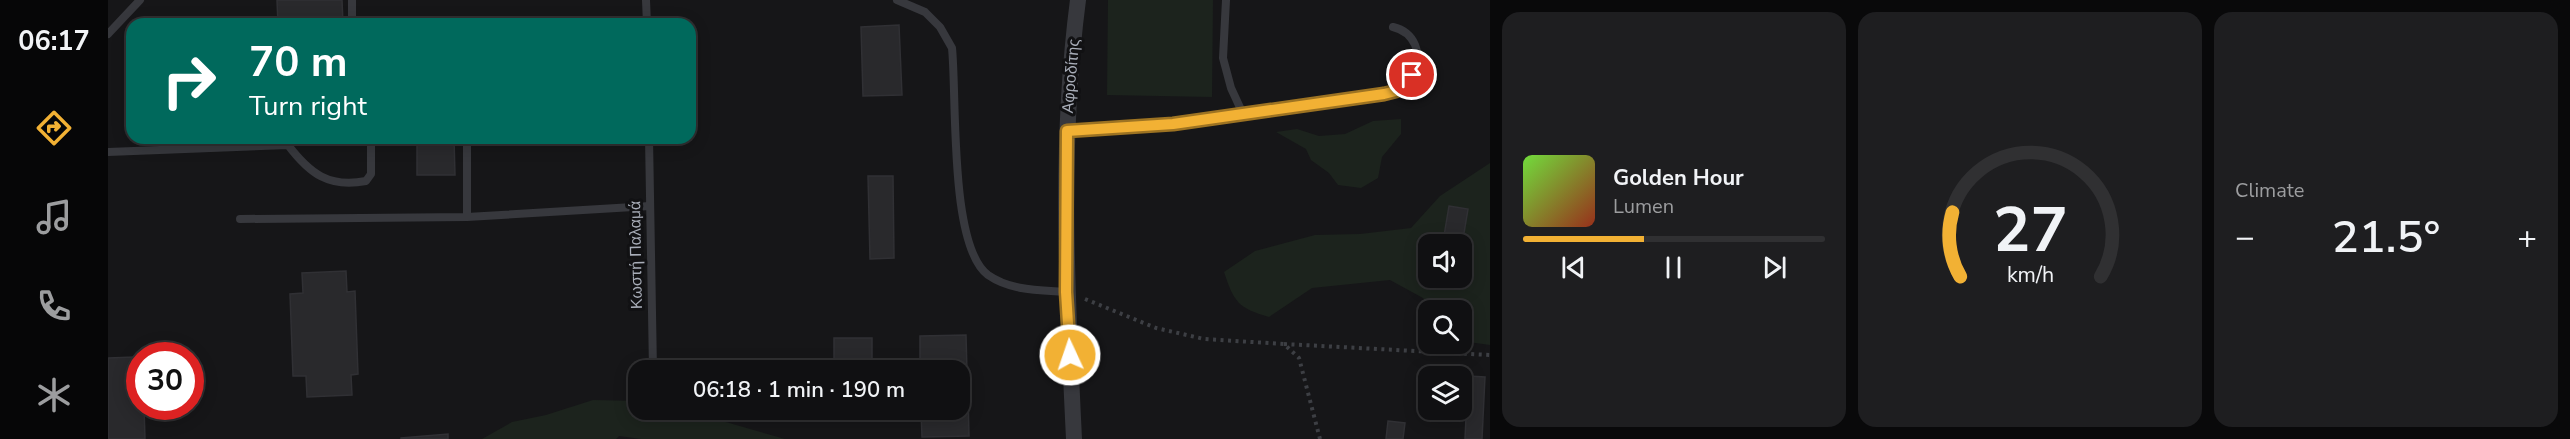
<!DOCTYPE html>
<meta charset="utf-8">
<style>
:root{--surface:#101012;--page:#1e1e20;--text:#f1f3f6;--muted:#9c9d9f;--line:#303032;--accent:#f2b134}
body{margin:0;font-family:"Nunito Sans",sans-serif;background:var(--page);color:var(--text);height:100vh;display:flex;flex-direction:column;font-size:22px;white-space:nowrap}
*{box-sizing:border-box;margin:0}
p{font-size:20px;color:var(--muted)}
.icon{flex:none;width:33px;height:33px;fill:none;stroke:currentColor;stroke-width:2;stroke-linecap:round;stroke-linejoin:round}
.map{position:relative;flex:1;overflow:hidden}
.sheet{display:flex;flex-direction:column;gap:12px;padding:12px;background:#09090a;width:1080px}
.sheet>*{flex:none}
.top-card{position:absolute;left:18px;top:18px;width:570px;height:126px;border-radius:18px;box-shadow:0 3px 15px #0003,0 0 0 2px var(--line);background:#00695c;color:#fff;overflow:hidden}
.fabs{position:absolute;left:1310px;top:234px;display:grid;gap:12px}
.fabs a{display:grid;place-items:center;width:54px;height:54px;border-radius:12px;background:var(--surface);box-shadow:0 3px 15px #0003,0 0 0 2px var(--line);font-size:30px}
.speed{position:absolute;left:18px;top:342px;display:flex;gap:12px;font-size:30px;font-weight:700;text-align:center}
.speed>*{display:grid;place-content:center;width:78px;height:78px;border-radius:50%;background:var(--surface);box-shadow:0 3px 15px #0003,0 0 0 2px var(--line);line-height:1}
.speed .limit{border:9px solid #d22;background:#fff;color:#111}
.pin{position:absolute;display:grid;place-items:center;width:51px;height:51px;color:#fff;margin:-26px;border:3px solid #fff;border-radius:50%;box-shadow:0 2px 6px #0007}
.me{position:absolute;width:66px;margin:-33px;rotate:357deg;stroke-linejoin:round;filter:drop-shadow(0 0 4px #0008)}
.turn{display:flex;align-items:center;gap:21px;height:126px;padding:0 24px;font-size:27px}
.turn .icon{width:78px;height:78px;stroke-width:2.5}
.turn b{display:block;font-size:42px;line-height:51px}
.big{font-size:45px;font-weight:600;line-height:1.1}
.sheet .tile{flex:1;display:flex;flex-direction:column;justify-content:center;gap:9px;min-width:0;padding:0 21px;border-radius:18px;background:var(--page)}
.sheet .dial{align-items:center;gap:0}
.dial svg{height:156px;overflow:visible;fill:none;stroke:var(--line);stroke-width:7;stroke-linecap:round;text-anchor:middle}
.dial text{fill:var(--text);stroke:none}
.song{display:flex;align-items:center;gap:18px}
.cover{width:72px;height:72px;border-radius:9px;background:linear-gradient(135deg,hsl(100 70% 55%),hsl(10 70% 35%))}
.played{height:6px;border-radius:3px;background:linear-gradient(90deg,var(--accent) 40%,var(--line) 40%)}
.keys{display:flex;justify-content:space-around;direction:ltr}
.heat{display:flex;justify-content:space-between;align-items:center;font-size:33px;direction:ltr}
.sheet .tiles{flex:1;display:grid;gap:12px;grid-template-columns:repeat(3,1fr)}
.trip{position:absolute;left:520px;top:360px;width:342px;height:60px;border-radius:18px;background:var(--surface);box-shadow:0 3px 15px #0003,0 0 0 2px var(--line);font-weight:600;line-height:60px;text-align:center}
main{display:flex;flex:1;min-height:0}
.tabs{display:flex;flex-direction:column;width:108px;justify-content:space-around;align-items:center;background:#060607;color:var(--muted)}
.tabs .icon{width:42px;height:42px}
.tabs .selected{color:var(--accent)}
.tabs b{font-size:27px;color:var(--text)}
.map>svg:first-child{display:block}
.green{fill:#1c231d;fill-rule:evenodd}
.building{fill:#29292c;stroke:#303034;stroke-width:1.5}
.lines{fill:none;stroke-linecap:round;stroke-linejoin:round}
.path{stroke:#3d3f44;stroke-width:4;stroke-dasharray:3 4.5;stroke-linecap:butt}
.service{stroke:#37383d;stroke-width:8}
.minor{stroke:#37383d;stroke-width:16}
.route-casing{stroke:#9d7322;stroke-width:15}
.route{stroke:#f2b134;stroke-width:10}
.labels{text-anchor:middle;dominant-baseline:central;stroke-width:6;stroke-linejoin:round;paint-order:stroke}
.street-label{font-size:16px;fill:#a8adb8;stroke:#111113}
</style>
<main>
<nav class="tabs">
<b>06:17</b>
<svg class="icon selected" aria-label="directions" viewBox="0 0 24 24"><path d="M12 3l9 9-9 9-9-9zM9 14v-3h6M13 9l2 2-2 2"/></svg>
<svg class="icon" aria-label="music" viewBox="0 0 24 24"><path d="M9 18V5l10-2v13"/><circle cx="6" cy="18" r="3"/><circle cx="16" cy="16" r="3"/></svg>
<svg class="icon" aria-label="phone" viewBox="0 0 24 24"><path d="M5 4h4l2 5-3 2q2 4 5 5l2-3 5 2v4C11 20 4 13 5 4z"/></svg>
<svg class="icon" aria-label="climate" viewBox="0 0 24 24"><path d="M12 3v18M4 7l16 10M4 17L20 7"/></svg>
</nav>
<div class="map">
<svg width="1382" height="439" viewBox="0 0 1382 439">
<rect width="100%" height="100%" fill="#161618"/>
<path class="green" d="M1000,0H1105L1104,97L999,95Z
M1293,119V134L1274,157L1270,178L1253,188L1230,185L1221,173L1203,160L1198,149L1168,132L1189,129L1211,136L1237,134L1265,121Z
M1382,163V345L1353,341V310H1325L1315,298L1282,280L1204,288L1161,317C1130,308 1126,302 1116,272L1147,251L1207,235L1252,234L1303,228L1332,196ZM1320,244H1353V278H1320Z
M485,400L531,401V410H576L677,439H533L511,436L508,439H374L404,422L438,415Z"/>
<path class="building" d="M169,0H234L235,24H170Z
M791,25L794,95L755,96L753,27Z
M309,138H346L347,175H309Z
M760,176H785L786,258L762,259Z
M1341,206L1360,209L1355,239L1336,236Z
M238,271L239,292L247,291L250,374L243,375L244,395L199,397L198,376H185L182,294L195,293L194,273Z
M858,335L859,371L812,370V336Z
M726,338H764V370H703V360H726Z
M26,357L27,377H32V406H36L37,439H0V358Z
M1360,376L1377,377L1374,439H1357Z
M860,394L861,436L814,437L813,410H852V395Z
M1280,421L1297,423L1295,439H1278Z
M340,434V439H293V438Z"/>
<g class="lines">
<path class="path" d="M977,299L1048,328L1096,339L1176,344L1191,358L1212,439
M1176,344L1382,355"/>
<path class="service" d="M244,0V24
M538,0L539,24
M789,0L817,12L832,27L844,48C849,97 841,246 880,275C903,291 931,290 959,292
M1118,0L1115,58L1123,88L1135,114
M0,34L32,0
M959,131L1065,124L1288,91C1294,85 1301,79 1305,73C1316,54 1306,32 1285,27
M541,138L545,370
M180,145C202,174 221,188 258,181L263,174V138
M0,152L180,145
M359,217V138
M132,219L359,217L542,206"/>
<path class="minor" d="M966,439C959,293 951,145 970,0"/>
</g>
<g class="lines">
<defs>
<path id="route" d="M962,355L958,292L959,131L1065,124L1276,94L1288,91L1304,75"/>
</defs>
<use href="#route" class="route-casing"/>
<use href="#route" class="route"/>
</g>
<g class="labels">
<g class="street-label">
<text transform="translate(963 76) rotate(-85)">Αφροδίτης</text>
<text transform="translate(528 255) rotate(-91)">Κωστή Παλαμά</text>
</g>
</g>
</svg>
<div class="fabs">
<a><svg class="icon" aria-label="sound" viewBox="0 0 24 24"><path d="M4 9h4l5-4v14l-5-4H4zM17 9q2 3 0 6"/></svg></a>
<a><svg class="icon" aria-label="search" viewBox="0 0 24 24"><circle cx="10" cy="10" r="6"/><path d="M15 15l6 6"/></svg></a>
<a><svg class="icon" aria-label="layers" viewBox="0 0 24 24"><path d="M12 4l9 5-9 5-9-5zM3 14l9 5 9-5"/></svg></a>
</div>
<div class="speed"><div class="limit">30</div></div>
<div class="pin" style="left:1304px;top:75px;background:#d93025"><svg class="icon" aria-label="arrive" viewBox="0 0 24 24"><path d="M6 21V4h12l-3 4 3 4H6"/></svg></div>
<svg class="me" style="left:962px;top:355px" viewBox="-20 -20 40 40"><circle r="17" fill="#f2b134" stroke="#fff" stroke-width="3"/><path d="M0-11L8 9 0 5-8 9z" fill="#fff"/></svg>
<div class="trip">06:18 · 1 min · 190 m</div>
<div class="top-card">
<div class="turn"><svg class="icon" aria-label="right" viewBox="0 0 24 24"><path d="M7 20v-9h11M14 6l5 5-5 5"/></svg><div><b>70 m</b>Turn right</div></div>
</div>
</div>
<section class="sheet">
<div class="tiles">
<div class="tile">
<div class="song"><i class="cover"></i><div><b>Golden Hour</b><p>Lumen</p></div></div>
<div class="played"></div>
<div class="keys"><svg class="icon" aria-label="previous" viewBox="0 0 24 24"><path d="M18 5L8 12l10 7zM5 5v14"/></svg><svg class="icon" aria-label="pause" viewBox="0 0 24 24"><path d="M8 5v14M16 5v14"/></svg><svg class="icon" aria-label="next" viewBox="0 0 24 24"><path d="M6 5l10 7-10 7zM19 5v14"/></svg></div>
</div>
<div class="tile dial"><svg viewBox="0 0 100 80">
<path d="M14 69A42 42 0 1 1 86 69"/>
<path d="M14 69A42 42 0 0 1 10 36" stroke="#f2b134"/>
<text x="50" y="56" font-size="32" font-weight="700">27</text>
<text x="50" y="72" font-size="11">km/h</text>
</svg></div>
<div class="tile"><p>Climate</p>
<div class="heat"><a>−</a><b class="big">21.5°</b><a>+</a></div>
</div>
</div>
</section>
</main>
